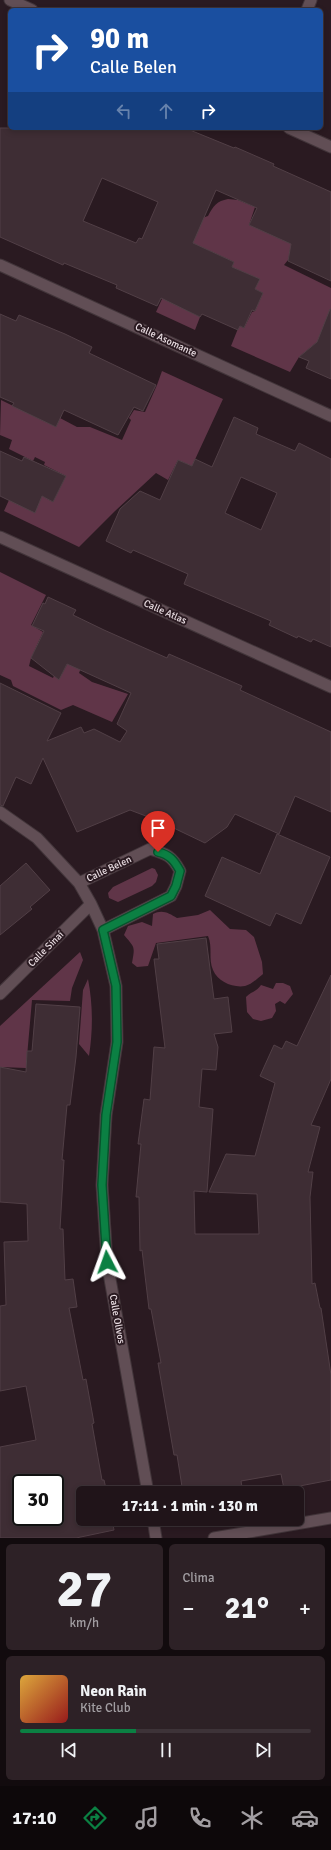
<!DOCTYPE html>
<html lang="es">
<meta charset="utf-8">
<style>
:root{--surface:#201419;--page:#2d2126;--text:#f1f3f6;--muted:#a29ea2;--line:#3d3338;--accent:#0b8043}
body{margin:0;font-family:Signika,sans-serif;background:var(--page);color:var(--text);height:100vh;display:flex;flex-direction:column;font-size:15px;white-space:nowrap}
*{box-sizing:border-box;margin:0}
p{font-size:13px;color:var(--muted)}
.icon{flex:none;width:22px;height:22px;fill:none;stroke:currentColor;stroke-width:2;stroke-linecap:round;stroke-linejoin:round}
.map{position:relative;height:1538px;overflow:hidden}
.drawer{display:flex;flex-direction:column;gap:6px;padding:6px;background:#120b0e;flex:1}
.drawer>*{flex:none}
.top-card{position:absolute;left:8px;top:8px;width:315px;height:122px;border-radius:6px;box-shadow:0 2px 6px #0003,0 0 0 1px var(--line);background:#1a4fa0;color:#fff;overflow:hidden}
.speed{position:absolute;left:12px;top:1474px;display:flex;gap:8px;font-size:20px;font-weight:700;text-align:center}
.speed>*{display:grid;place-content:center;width:52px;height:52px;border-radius:50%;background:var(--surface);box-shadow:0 2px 6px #0003,0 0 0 1px var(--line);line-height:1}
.speed .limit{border:2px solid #111;border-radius:6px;background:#fff;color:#111}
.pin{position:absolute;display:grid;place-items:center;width:34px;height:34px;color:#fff;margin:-41px -17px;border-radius:50% 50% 50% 0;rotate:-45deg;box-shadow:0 0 4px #0007}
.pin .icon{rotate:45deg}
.me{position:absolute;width:44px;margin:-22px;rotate:356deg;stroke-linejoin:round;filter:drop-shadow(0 0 3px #0008)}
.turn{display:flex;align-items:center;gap:14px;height:84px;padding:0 16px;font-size:18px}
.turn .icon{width:52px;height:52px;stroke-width:2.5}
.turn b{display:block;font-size:28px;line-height:34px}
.lanes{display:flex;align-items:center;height:38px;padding:0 16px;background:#0003;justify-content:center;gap:20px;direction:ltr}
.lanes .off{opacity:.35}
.big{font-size:30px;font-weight:800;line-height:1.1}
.drawer .widget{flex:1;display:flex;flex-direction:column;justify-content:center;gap:6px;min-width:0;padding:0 14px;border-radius:6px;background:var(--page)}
.drawer .dial{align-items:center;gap:0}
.dial b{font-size:52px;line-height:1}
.song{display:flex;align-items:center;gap:12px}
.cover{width:48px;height:48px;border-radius:6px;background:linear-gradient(135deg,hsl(40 70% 55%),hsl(0 70% 35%))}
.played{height:4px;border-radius:2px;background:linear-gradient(90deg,var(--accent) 40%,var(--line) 40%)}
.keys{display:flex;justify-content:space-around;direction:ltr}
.heat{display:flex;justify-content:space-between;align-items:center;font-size:22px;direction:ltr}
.drawer .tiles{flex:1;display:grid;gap:6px;grid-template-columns:1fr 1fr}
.widget:last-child{grid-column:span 2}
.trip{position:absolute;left:76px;top:1486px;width:228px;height:40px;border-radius:6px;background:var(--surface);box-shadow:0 2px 6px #0003,0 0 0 1px var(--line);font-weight:800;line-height:40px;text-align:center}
.menu{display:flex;height:64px;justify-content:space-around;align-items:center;background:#0d080a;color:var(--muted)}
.menu .icon{width:28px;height:28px}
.menu .selected{color:var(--accent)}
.menu b{font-size:18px;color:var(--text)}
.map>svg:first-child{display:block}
.green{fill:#603548}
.building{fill:#3e2d34;stroke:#513f46;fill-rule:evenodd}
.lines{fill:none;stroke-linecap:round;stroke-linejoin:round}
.minor-casing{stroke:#42353a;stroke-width:13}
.minor{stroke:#614e55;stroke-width:11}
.route-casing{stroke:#07532c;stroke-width:10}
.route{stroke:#0b8043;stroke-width:7}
.labels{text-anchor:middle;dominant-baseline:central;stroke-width:4;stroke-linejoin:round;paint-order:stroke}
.street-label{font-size:10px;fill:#ebdfe4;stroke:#2a1a21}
</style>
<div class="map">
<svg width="331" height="1538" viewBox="0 0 331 1538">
<rect width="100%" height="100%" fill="#2a1a21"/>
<path class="green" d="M228,199L238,200L255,207L249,225L299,238L288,260L284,265L331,288V338L323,337L299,357L290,372L231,346L239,326L244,328L252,312L255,311L263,293L255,289L259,279L232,267L234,262L208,250L178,306L200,317L195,330L156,312L199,219L208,216C213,206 217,201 228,199Z
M162,371L223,399L192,466L178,460L168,480L156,473L115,511L79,547L4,511L9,500L35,512L42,496L53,502L66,476L44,465L45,462L35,457L33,461L9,449L12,440L0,435L1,400L56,427L60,418L77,427H90L122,440L131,420L129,418L134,410L145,412L157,385Z
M0,572L46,595L31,625L43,632L31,658L29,666L53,678L56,671L62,674L88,626L97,629L79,673L92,682L128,694L112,722L73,705L61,710L13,686L11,680L0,675Z
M152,868L155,869L158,875L156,882L152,886L118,902L109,898L108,893L113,887Z
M210,910L230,929L246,930L254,937L262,962L263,974C258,978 251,985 245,986C233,988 218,982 213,970C208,959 213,947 208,936L156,943L148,966L137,967L132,963C135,946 135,948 124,935L128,926L142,922L152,926L153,914C162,909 169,913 177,918L198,915Z
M80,952L83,960L72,988L70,1001L32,1000L26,1068L0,1067V1026Z
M88,979C93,1005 93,1030 89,1056L79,1044L83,990Z
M276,983H283L290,986L293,994L285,1004L280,1001L275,1004L276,1011L272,1018L261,1021L253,1019L247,1012L246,997C251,992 256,992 261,985L273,989Z"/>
<path class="building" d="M0,128H185L234,148L235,147L274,164L273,166L331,192V281L288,261L291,244L249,225L257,208L216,190L193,243L234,262L232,267L260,279L255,289L263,293L255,311L252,310L244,328L240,326L238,330L202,314L200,317L161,298L157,306L116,288L117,285L64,263L63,265L0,237ZM102,178L158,202L142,239L139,238L136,243L83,221Z
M330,309H331V379L306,368L309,361L299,357L317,342Z
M0,314L16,321L19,315L65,334L92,347L89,353L156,385L143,411L134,407L118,435L64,410L56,427L12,406L14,403L0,397Z
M234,417L258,428L256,434L295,451L299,443L331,459V647L313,639L311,642L298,636L297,638L269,625L271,621L184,584L188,574L133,550L131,553L106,541L120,509L140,491L160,500L178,460L192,466L195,459L212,467ZM241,477L277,493L261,530L225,513Z
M0,451L22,461L24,457L66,476L53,502L42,496L35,513L0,496Z
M48,597L76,610L73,615L104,630L167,658L169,654L242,686L240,690L331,732V812L295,796L279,834L235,814L227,827L205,843L159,821L130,810L77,832L43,758L31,784L16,777L3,806L0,805V683L61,713L47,741L81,727L84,733L94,729L120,742L127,731L117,724L131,693L67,664L59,680L31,658L44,631L32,626L43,603L45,604Z
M277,834L330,857L301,924L276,913L270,926L205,896L222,857L260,874Z
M26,863L50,890L30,907L32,909L0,935V886Z
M206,938L214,999L228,997L232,1032L214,1034L218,1047L216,1070L202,1069L199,1107L213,1109L207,1192L194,1191L195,1234H259L257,1194L209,1192L226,1154L255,1156L275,1083L260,1076L274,1045L282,1049L286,1041L297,1046L331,975V1079L311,1125L320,1127L308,1172H313L310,1197L312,1284L315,1283L320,1308H321L331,1375V1480L284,1489L281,1474L241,1481L243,1493H183L177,1455H174L158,1363H161L151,1309H149L142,1250L140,1251L139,1197H136L141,1144H138L144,1099L150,1100L154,1047L165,1048L154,959H159L157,944Z
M36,1004L80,1007L76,1057L70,1105H67L62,1160H64L60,1229H63L65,1280L73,1279L77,1307L69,1308L83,1380L86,1379L94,1423L92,1424L102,1480H104L107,1493H83V1519H112L114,1530L76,1538H0V1447L36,1440L26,1386L0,1391V1306L6,1305L4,1242L28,1241L27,1204L0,1202V1067L26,1072L27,1051H32ZM21,1483H55V1517H21Z"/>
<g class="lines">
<defs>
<path id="minor" d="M10,0L32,10
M307,10L311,0
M289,128L331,147
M0,265L331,416
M0,537L331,687
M0,812L37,838L79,883L91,904L103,930L116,986L117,1042L106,1115L102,1185L107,1262L148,1493
M79,883L150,849C167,854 172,856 180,871L176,886L171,896L103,930
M0,994L91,904
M153,1519L156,1538
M214,1538L331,1518"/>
</defs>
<use href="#minor" class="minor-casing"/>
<use href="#minor" class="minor"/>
</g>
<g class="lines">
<defs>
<path id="route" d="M107,1262L102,1185L106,1115L117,1042L116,986L103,930L171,896L176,886L180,871C174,860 170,855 158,852"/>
</defs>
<use href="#route" class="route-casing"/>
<use href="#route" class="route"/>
</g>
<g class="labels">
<g class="street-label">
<text transform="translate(166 340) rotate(25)">Calle Asomante</text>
<text transform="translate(165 612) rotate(24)">Calle Atlas</text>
<text transform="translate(109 869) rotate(-25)">Calle Belen</text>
<text transform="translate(46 949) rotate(-45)">Calle Sinaí</text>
<text transform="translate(117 1319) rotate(80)">Calle Olivos</text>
</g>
</g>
</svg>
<div class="speed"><div class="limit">30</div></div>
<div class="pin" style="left:158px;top:852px;background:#d93025"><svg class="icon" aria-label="arrive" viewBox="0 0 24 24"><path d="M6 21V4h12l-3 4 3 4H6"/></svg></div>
<svg class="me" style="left:107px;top:1262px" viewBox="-20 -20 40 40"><path d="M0-17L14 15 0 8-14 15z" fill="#0b8043" stroke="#fff" stroke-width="4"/></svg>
<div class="trip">17:11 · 1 min · 130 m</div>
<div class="top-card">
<div class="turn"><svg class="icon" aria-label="right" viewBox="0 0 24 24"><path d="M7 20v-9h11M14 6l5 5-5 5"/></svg><div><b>90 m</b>Calle Belen</div></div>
<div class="lanes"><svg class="icon off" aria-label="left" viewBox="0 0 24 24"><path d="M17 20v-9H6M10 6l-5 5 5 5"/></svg><svg class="icon off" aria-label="ahead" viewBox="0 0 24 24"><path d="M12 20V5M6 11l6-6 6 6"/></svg><svg class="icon" aria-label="right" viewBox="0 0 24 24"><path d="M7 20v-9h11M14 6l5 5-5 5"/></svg></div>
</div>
</div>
<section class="drawer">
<div class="tiles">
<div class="widget dial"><b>27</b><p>km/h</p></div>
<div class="widget"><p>Clima</p>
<div class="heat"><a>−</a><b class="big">21°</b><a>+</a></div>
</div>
<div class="widget">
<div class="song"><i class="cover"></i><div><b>Neon Rain</b><p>Kite Club</p></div></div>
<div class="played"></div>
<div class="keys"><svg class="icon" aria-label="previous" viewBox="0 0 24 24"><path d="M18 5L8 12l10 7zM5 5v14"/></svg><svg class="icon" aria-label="pause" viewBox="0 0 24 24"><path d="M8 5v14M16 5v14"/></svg><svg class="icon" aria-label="next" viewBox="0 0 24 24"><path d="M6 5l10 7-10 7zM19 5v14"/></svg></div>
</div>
</div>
</section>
<nav class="menu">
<b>17:10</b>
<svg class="icon selected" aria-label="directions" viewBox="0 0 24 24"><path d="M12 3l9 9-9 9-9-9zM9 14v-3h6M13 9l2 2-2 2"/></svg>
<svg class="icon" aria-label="music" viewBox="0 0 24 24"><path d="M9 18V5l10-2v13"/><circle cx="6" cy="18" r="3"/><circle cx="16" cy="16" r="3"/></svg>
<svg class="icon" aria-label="phone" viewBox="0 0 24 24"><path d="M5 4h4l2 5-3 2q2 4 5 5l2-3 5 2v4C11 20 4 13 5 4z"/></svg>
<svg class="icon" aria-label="climate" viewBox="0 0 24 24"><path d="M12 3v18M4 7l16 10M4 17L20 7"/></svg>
<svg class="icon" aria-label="car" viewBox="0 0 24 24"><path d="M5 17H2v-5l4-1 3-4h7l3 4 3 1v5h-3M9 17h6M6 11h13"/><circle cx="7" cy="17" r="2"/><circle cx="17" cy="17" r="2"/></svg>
</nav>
